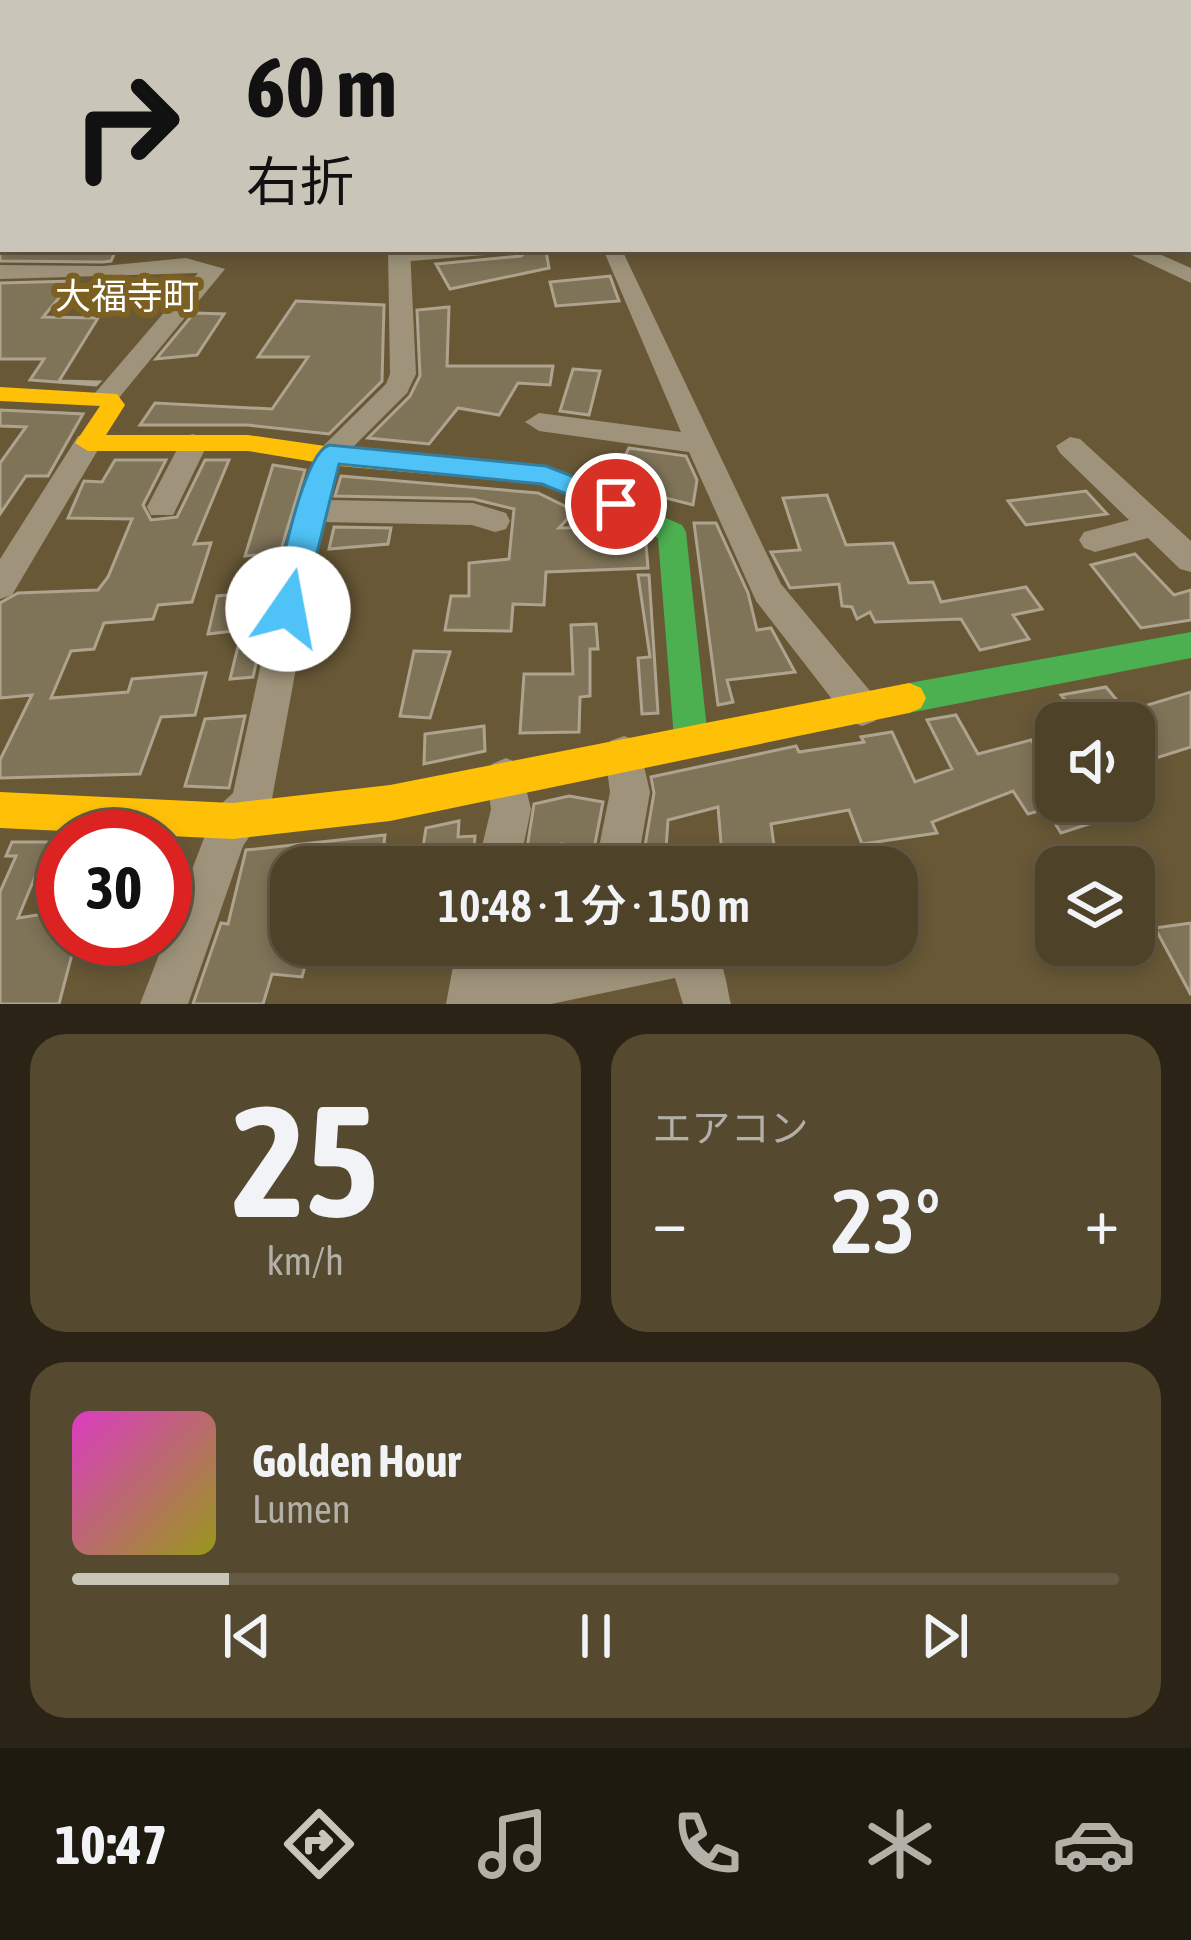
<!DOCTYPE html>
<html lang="ja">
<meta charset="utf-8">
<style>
:root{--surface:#4e4228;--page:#554930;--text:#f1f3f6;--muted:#b3b0a8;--line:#655b45;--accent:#cac5b9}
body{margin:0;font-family:"Asap Condensed","Noto Sans JP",sans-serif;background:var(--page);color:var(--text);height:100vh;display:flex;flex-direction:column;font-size:45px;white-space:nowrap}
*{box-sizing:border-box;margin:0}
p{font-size:39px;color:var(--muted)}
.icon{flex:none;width:66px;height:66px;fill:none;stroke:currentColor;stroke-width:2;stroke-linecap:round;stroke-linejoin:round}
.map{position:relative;height:1004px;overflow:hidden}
.panel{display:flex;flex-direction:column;gap:30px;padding:30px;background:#2b2416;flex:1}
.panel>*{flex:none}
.guide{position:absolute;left:0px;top:0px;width:1191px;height:252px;box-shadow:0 6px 18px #0003,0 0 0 3px var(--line);background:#cac5b9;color:#111;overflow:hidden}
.fabs{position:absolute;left:1035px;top:702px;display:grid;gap:24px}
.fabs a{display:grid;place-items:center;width:120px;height:120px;border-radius:24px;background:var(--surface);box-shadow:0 6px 18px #0003,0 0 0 3px var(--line);font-size:60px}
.speed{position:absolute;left:36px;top:810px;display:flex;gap:24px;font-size:60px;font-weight:700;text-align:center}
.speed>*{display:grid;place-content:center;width:156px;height:156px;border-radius:50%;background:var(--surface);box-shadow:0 6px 18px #0003,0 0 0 3px var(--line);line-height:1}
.speed .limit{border:18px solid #d22;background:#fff;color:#111}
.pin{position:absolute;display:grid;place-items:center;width:102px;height:102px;color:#fff;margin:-51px;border:6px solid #fff;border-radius:50%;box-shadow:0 3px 12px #0007}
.me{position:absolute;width:132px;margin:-66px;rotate:12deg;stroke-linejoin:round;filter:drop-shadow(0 0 9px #0008)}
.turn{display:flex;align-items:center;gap:42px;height:252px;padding:0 48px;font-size:54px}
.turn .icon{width:156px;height:156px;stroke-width:2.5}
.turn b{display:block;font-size:84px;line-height:102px}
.big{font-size:90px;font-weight:600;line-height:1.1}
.panel .card{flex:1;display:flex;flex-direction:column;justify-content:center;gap:18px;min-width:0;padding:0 42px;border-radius:36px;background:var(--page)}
.panel .dial{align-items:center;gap:0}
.dial b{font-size:156px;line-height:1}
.song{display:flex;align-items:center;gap:36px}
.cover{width:144px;height:144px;border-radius:18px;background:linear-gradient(135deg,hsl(310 70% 55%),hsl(60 70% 35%))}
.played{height:12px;border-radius:6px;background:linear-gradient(90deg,var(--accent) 15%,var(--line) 15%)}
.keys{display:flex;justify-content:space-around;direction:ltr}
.heat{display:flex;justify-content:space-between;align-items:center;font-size:66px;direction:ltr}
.panel .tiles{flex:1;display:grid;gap:30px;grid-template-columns:1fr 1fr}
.card:last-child{grid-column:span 2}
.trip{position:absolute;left:270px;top:846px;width:648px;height:120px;border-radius:36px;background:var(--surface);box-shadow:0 6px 18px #0003,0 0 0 3px var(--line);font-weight:600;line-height:120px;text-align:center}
.menu{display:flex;height:192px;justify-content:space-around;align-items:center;background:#1f1a10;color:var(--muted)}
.menu .icon{width:84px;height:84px}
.menu .active{color:var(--accent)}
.menu b{font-size:54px;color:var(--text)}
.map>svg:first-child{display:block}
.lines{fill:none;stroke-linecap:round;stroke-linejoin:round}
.canal{stroke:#5d491a;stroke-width:27}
.building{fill:#7f7358;stroke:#ada38f;stroke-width:3}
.lane{fill:#9f947b;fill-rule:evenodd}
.street{fill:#9f947b;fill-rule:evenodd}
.fast{fill:#4caf50;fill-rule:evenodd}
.slow{fill:#ffc107;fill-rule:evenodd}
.route{fill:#4fc3f7;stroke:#337fa1;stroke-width:3}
.labels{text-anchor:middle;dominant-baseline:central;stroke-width:12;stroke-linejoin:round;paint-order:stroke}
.far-quarter-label{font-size:36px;fill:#fff;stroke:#7c6022}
</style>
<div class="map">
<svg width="1191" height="1004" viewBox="0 0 1191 1004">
<rect width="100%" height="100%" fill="#685836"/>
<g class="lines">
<path class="canal" d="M233,3L243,0"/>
</g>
<path class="building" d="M0,249L76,253L116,250L111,261L103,262L0,261Z
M530,249L546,251L549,268L450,289L436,264L521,256Z
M610,276L619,301L556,306L550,282Z
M73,281L43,317L98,318L59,381L99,382L96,385L30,380L44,359H0V283Z
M296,301L384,305L382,381L329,434L248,425H140L155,403L272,409L308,357H258Z
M449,307L447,366H553L550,385L518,383L499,415L458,408L429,444L368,438L410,396L420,376L417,310Z
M194,313L224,314L197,355L156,359Z
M573,369L600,371L589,415L560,411Z
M0,410L83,414L48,476H26L0,514V463L26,427L0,426Z
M629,448L686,456L697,480L693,505L611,484Z
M115,460H166L143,505L151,520L177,517L205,460H229L194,544L211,543L192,602L158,605L153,619L104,623L94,649L71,651L51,698L128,692L132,679L206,673L195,715L161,717L140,774L0,778V760L32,695L0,698V603L18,593L98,590L108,577L132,519L68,518L84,481L102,482Z
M273,465L305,470L280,553L245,556Z
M341,476L538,493L575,511L559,528L609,527L646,544L648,568L546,572L544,605L513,604L511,631L445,630L451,596H469V563L509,559L514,509L473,499L335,496Z
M1086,491L1107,514L1026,525L1008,501Z
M827,495L846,545L893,543L909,583L933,582L941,602L1026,587L1042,609L1013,615L1029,639L980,650L961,619L875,622L870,612L857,619L852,607L842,606L839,584L790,588L771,552L800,550L783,498Z
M694,523H716L748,593L757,630L771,628L795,672L727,680L733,702L718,705Z
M334,527L391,528L388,544L329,549Z
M1135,554L1174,595L1191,590V620L1141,628L1091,565Z
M638,575H649L658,713L642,714L638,658L650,657Z
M272,591L253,677L230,679L242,630L208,634L217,596Z
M596,624L598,649H590V696L580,697L579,732L520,733L524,674H573L571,625Z
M414,651L450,652L430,718L400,716Z
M1106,687L1134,721V709L1191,692V747L1134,765V723H1083L1061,695Z
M956,715L978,754L1031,740L1056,776V801H1073L1089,824L1061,833L1046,809L1028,814L1013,791L932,822L937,833L862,844L849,810L771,824L777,867H723L718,807L668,820L666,849L645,846L654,793L651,777L796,746L799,752L864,742L861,737L892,732L915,782L952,769L927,720Z
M245,716L229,788L185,786L205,719Z
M484,726L485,751L424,764L425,734Z
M569,796L603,802L594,849L562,844L558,867H524L534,804Z
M459,821L458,837L475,836L473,867H420L426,828Z
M385,835L381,867H280L270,926L291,927V945H311L302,977L272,974L263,1004H193L221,923L228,924L246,850Z
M12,842H63V854L44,855L18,918L63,911V939H76L59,1004H0V892L16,856H6Z
M1191,923V995L1155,928Z"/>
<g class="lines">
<path class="lane" d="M482,249H526L521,252L411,261L406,258L411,255Z
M580,249H650L645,252H585Z"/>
<path class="street" d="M71,0L70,3L58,2L59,0Z
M160,0H172V3H160Z
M904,0H921L923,3H906Z
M977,0H992L994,3H979Z
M1123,0H1135L1137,3H1125Z
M1188,4H1191V12H1188Z
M1188,28L1191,29V37L1188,36Z
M3,41V49L0,50V42Z
M3,71V82L0,83V72Z
M0,142H3L0,153Z
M3,221V233L0,234V222Z
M388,249H410L416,374L407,393L342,458L329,500L473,503L506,513L510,521L506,529L495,532L472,525L323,522L271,804L243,846L188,1004H140L208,828L218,807L233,793L290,529L315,454L386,384L390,374Z
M603,249L623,252L781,584L875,697L881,709L875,721L862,726L849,721L756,601L689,452L539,431L525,422L539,413L681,432Z
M1119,249H1148L1191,268V283Z
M186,258L225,269L113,405H95L91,399L95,393L198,273L0,279V265L103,266Z
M88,434L102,443L12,595L0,599V559L78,436Z
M194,434L208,443L177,507L173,515H151L147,507L184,436Z
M1070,437L1080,439L1191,541V572L1180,569L1148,538L1095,552L1084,548L1079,540L1084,532L1129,520L1060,453L1056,446Z
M624,736L638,741L650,792L637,867H595L610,792L605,754L610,741Z
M506,758L520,764L531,809L519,867H477L491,809L486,777L492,764Z
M457,945H503L497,968L611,945H707C725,956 726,985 731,1004H683L675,978L551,1004H446Z"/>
<path class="fast" d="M676,0H690L693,3H679Z
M0,103H3V111H0Z
M1188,203H1191V214H1188Z
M603,491L682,525L686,532L708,739L703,750L691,755L679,750L674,739L658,538L593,508L590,501L593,494Z
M1191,632V658L909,713L897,708L892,698L897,688L909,683Z"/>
<path class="slow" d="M944,0L941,3H925L928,0Z
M0,387L117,394L125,405L106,435H248L339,448L546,466L613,494L616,501L603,511L542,484L339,466L248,451H88L75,443L100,406L0,401Z
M909,683L921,688L926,698L921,708L909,713L390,821L233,839L0,828V792L233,803L390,785Z"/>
</g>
<path class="route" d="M329,445L546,466L626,497L630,504L616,514L542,484L339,464L303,609L288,622L272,609C279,579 302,454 329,445Z"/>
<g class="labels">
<g class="far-quarter-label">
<text x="127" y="296">大福寺町</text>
</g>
</g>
</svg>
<div class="fabs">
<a><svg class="icon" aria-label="sound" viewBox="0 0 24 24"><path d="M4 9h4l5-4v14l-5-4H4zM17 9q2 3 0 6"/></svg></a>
<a><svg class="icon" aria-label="layers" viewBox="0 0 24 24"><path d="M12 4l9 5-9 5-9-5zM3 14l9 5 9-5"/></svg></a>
</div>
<div class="speed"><div class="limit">30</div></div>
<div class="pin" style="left:616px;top:504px;background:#d93025"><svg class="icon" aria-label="arrive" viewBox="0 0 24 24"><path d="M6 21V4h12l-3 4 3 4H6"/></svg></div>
<svg class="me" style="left:288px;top:609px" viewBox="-20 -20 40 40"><circle r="19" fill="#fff"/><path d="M0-13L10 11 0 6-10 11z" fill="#4fc3f7"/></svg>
<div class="trip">10:48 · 1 分 · 150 m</div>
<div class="guide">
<div class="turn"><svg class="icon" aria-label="right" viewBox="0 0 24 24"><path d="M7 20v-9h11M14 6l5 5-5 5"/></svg><div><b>60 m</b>右折</div></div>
</div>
</div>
<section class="panel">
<div class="tiles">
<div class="card dial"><b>25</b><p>km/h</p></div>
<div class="card"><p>エアコン</p>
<div class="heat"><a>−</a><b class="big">23°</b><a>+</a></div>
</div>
<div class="card">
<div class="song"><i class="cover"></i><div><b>Golden Hour</b><p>Lumen</p></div></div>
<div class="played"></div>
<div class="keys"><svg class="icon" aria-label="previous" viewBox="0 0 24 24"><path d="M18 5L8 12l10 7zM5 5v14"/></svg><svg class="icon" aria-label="pause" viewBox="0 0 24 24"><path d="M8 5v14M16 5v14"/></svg><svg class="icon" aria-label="next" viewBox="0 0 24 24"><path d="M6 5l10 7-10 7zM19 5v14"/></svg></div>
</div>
</div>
</section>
<nav class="menu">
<b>10:47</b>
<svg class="icon active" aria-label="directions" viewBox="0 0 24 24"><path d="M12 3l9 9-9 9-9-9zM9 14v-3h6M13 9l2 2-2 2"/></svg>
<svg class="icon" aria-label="music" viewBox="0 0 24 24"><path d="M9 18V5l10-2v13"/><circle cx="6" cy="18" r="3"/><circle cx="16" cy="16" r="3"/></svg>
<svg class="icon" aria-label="phone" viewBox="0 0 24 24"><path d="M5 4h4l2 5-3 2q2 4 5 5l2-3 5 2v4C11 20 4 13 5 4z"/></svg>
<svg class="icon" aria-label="climate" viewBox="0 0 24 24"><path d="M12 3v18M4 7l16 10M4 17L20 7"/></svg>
<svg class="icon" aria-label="car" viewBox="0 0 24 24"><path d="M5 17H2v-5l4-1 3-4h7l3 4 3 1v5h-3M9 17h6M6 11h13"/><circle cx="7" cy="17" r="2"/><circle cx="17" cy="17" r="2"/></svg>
</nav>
